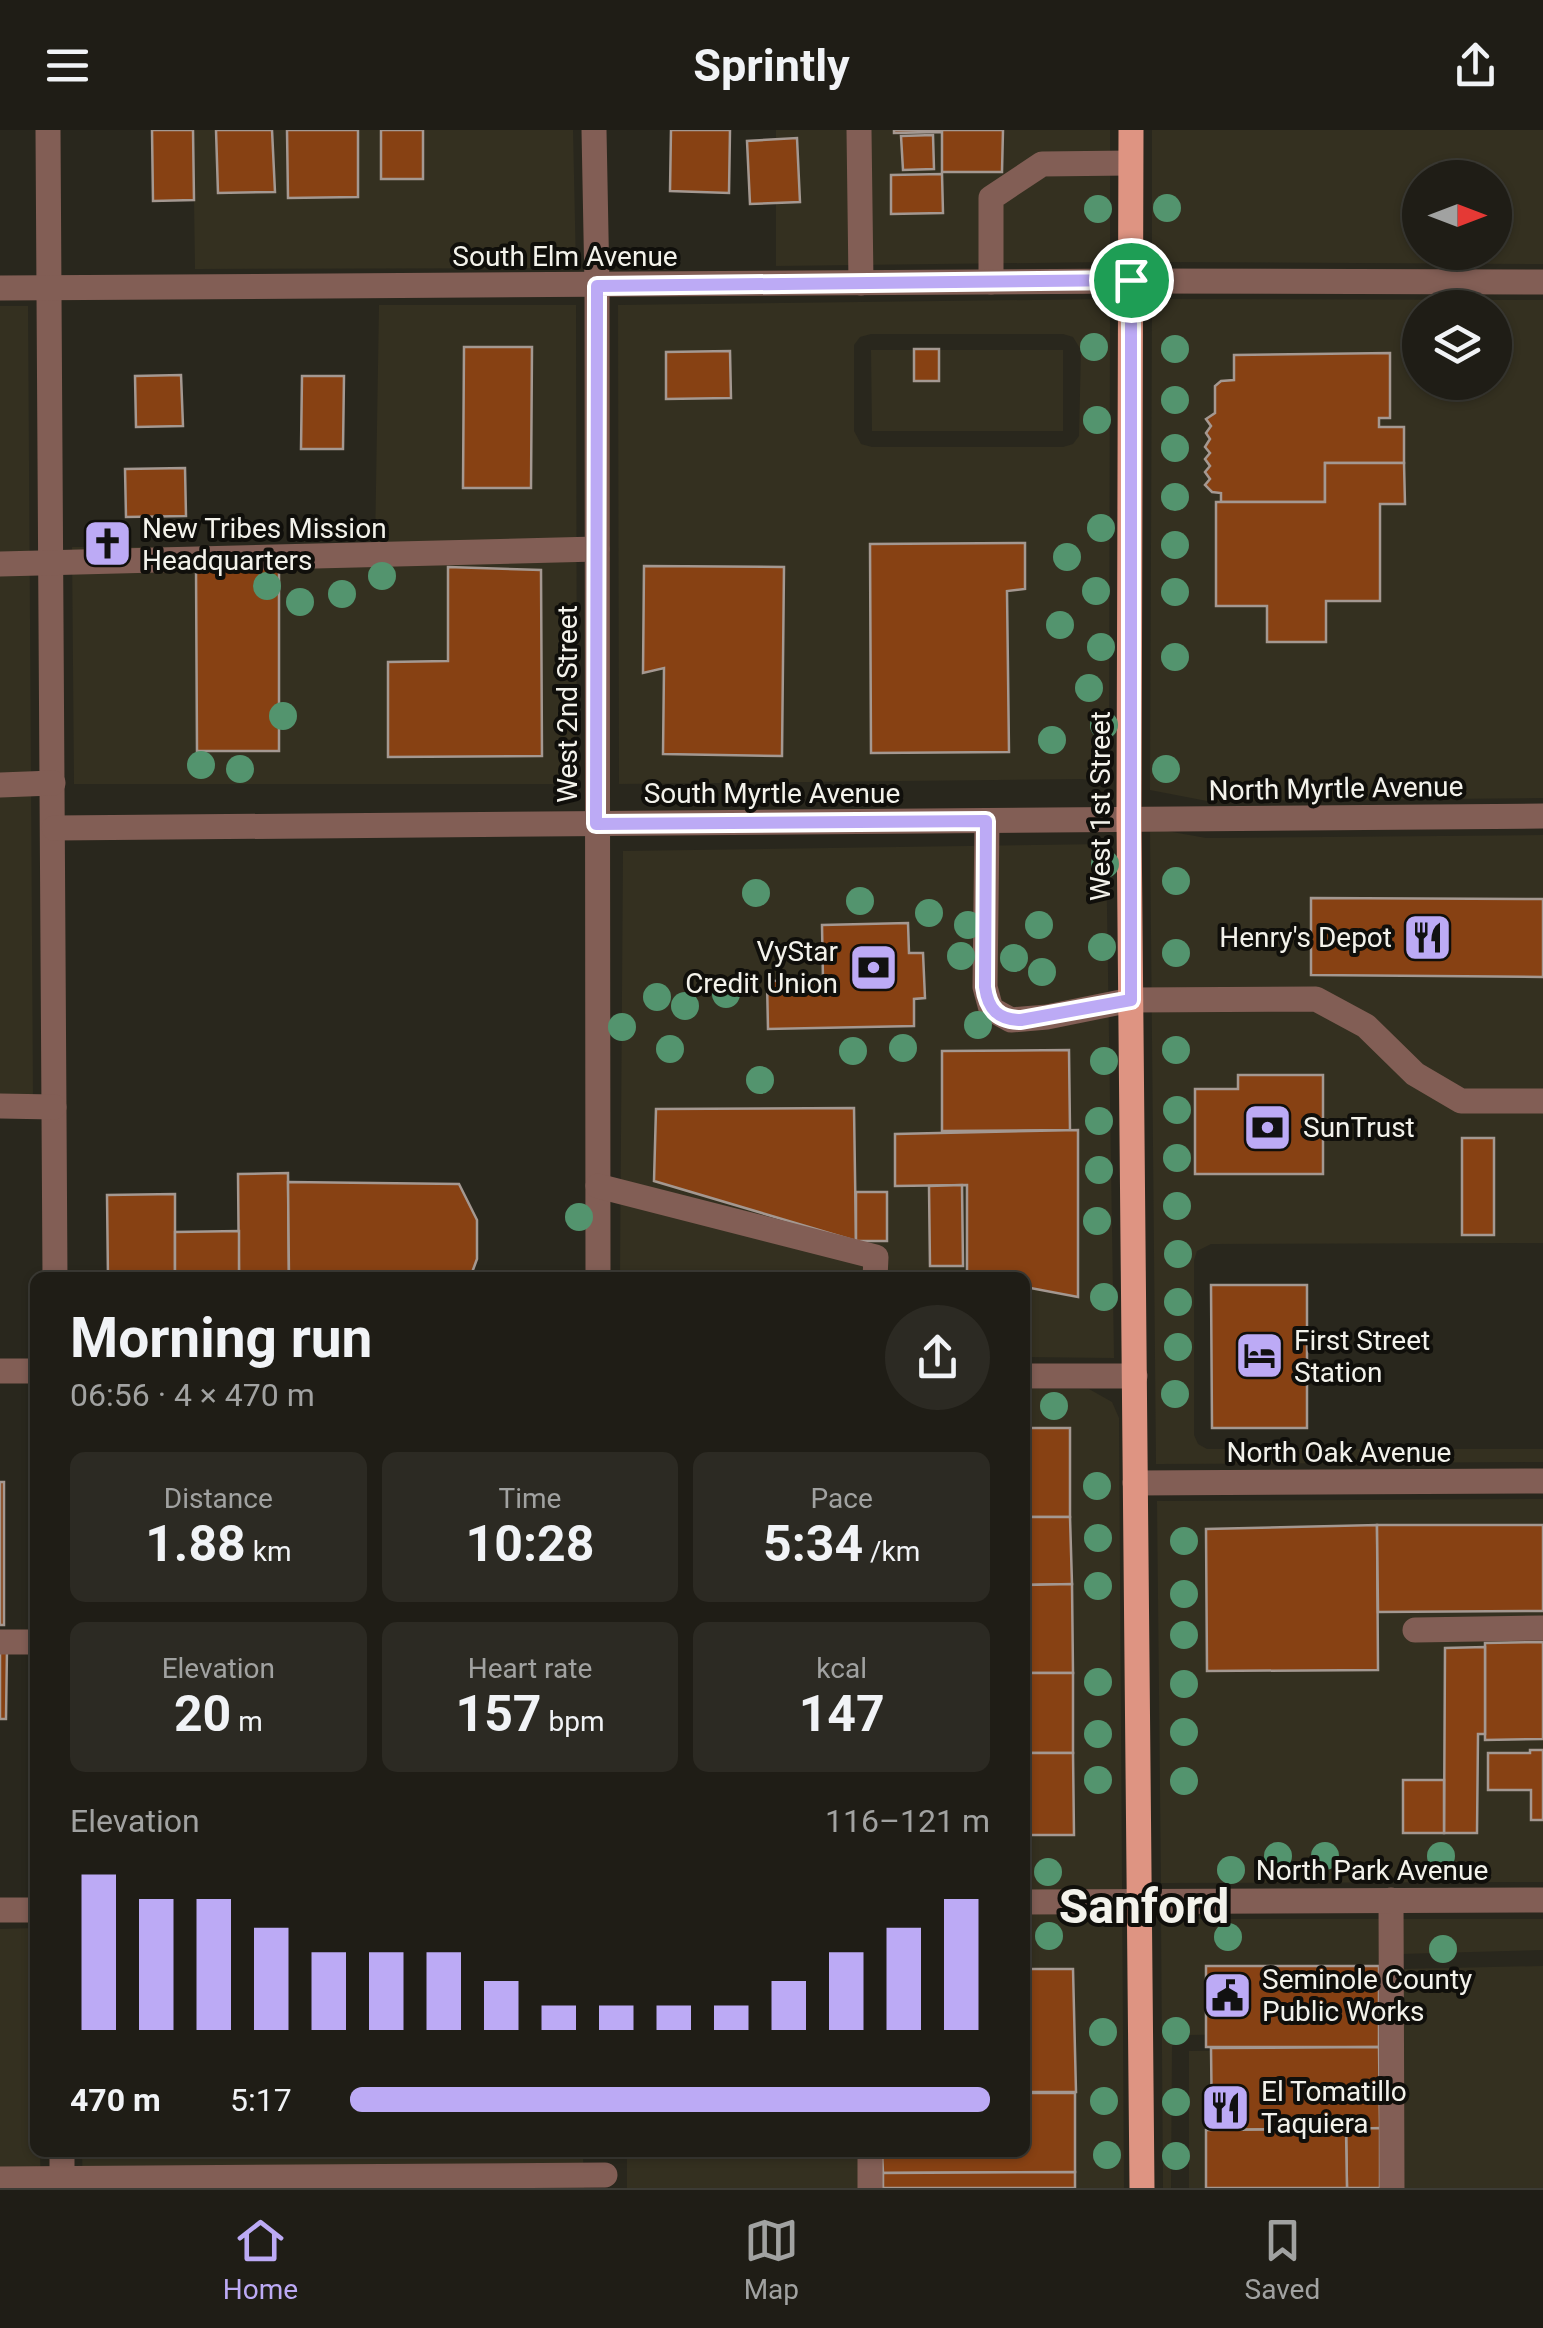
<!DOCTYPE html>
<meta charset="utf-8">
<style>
body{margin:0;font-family:Roboto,sans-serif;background:#2c2a23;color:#f1f3f6;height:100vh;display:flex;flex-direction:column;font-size:38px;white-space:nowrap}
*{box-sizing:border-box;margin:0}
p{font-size:32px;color:#a1a2a1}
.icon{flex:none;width:55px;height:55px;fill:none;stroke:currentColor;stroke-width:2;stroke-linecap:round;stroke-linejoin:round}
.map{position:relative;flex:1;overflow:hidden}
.sheet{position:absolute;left:30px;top:1142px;width:1000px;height:885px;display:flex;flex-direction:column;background:#1f1d16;border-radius:15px;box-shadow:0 2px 8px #0004,0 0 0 2px #3c3b35}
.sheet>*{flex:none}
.needle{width:65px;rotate:90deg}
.tools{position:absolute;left:1402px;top:30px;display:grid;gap:20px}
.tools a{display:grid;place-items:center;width:110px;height:110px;border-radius:50%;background:#1f1d16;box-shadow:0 2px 8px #0004,0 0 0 2px #3c3b35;font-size:50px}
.pin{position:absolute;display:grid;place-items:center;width:85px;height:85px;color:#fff;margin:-42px;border:5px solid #fff;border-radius:50%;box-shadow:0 2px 10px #0007}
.round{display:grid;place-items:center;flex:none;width:105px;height:105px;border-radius:52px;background:#2c2a23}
.headline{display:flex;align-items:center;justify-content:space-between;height:170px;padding:0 40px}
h1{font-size:55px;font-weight:700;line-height:75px}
.figures{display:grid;grid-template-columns:repeat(3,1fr);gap:15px;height:170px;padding:10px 40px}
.figures div{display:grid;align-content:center;border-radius:15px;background:#2c2a23;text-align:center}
.figures b{font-size:50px;font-weight:700}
.figures small{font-size:28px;font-weight:400}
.figures p{font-size:28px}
.chart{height:280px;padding:20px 40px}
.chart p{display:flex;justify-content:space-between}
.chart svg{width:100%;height:180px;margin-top:10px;stroke:#bcaaf5;stroke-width:6}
ul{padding:0 40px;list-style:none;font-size:32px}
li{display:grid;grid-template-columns:160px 120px 1fr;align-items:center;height:75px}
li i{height:25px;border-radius:12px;background:#bcaaf5}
header{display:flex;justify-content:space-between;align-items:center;height:130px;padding:0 40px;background:#1f1d16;font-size:45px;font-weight:700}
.tab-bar{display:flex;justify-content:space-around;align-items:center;height:140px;border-top:2px solid #3c3b35;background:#1f1d16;font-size:28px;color:#a1a2a1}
.tab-bar a{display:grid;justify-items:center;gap:5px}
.tab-bar .on{color:#bcaaf5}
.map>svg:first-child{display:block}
.built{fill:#343020;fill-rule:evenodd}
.building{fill:#874113;stroke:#a49891;stroke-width:2.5}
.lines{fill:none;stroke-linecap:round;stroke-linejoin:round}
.minor{stroke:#825e55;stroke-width:25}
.major{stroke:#de9482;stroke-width:25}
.tree{fill:#53946e}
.route-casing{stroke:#fff;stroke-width:20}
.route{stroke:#bcaaf5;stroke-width:12}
.labels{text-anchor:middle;stroke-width:8;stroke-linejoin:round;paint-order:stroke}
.street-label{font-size:28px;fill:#f3f2eb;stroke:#100f0b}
.poi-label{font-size:28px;fill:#f3f2eb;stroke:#100f0b;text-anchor:start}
.town-label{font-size:48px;font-weight:bold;fill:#f3f2eb;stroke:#100f0b}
</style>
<header><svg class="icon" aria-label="menu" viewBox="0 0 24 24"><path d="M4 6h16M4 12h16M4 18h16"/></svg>Sprintly<svg class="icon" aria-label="share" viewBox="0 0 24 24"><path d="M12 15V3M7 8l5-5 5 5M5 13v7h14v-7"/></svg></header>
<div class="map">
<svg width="1543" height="2058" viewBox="0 0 1543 2058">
<rect width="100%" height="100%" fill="#29271d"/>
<g class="built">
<path d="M 193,0 L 573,0 L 576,138 L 195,139 Z"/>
<path d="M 776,0 L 1110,0 L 1110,132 L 776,136 Z"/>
<path d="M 1152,0 L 1543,0 L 1543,134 L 1152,132 ZM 1420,48 L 1495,48 L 1495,122 L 1420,122 Z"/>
<path d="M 1110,169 L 1109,653 L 1082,649 L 619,654 L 618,175 ZM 871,204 L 1063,204 L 1073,207 L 1081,220 L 1079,306 L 1073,314 L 1063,317 L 872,317 L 861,314 L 854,301 L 854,215 L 860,207 Z"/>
<path d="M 1152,169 L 1543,170 L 1543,668 L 1207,671 L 1150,660 ZM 1420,178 L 1495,178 L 1495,252 L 1420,252 Z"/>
<path d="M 379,175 L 576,175 L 577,654 L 74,654 L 72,417 L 375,417 Z"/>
<path d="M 0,176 L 28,176 L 33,969 L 0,970 Z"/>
<path d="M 871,220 L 1063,220 L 1063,301 L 872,301 Z"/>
<path d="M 1150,698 L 1206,708 L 1543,705 L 1543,1113 L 1211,1114 L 1197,1121 L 1194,1130 L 1194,1305 L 1198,1314 L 1207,1319 L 1543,1319 L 1543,1332 L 1156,1334 Z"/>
<path d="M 1106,714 L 1114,1228 L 1025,1227 L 1025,1148 L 620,1148 L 623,721 Z"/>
<path d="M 1025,1259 L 1089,1259 L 1112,1272 L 1119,1288 L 1124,2058 L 627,2058 L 627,2023 L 1025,2022 Z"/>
<path d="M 1543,1369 L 1543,1752 L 1161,1753 L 1157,1371 Z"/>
<path d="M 1161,1789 L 1543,1789 L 1543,1820 L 1400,1824 L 1383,1902 L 1188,1905 L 1178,1908 L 1172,1916 L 1171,2058 L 1163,2058 Z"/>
<path d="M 35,1798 L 35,2022 L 40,2023 L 41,2058 L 0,2058 L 0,1799 Z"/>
<path d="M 1543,1836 L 1543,2058 L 1189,2058 L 1189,1921 L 1400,1918 L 1401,1839 Z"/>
<path d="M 82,2023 L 583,2023 L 584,2058 L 83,2058 Z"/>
</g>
<g class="building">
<path d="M 152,0 L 193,0 L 194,70 L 153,71 Z"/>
<path d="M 216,0 L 272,0 L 275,62 L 218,63 Z"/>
<path d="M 287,0 L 358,0 L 358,67 L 288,68 Z"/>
<rect x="381" y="0" width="42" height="49"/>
<path d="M 671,0 L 730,0 L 729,63 L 670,61 Z"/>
<path d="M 894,0 L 1003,0 L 1002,42 L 942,42 L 942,2 L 894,3 Z"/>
<path d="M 933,5 L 934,39 L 903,40 L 901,6 Z"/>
<path d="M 797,8 L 800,72 L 750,74 L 747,11 Z"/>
<path d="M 942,44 L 943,83 L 891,84 L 891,45 Z"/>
<path d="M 464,217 L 532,217 L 531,358 L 463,358 Z"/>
<rect x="914" y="219" width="25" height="32"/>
<path d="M 730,221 L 731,268 L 666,269 L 666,222 Z"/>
<path d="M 1390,223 L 1390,288 L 1379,288 L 1379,297 L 1404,297 L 1404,333 L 1325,333 L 1325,372 L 1221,372 L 1221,363 L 1212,362 L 1205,355 L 1210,349 L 1205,342 L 1210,336 L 1205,329 L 1210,323 L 1205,317 L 1210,309 L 1206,303 L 1211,296 L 1206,289 L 1215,283 L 1215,256 L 1221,251 L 1234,250 L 1234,225 Z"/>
<path d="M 181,245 L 183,296 L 136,297 L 135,246 Z"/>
<path d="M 302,246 L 344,246 L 343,319 L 301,319 Z"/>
<path d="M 1325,333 L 1404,333 L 1405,374 L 1380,374 L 1380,471 L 1326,471 L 1326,512 L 1267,512 L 1267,476 L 1216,476 L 1216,372 L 1325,372 Z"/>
<path d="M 185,338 L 186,386 L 126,387 L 125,339 Z"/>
<path d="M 1025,413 L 1025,459 L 1007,461 L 1009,622 L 871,623 L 870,414 Z"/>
<path d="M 196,436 L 279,436 L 279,621 L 197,621 Z"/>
<path d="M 644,436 L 784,437 L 782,626 L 663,624 L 664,538 L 643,543 Z"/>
<path d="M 448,437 L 541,440 L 542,626 L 388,627 L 388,532 L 448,531 Z"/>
<path d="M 1311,768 L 1543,769 L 1543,847 L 1311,845 Z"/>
<path d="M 908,793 L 909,823 L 923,823 L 925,868 L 914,869 L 914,896 L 768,899 L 767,851 L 823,850 L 822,795 Z"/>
<path d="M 1069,920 L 1070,1000 L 942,1001 L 942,921 Z"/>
<path d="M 1238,945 L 1323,945 L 1323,1044 L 1195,1044 L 1195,959 L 1238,959 Z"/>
<path d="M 854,978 L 856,1111 L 654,1051 L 656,979 Z"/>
<path d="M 1078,1000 L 1078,1167 L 1025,1157 L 1025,1148 L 967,1146 L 967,1055 L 895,1056 L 895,1004 Z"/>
<rect x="1462" y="1008" width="32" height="97"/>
<path d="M 288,1043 L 289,1148 L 239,1148 L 238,1044 Z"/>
<path d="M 288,1052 L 459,1054 L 477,1090 L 477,1129 L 470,1148 L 289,1148 Z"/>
<path d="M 962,1055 L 963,1136 L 930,1136 L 929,1056 Z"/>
<rect x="856" y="1062" width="31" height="49"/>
<path d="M 175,1064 L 175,1148 L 108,1148 L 107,1065 Z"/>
<path d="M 239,1101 L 239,1148 L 175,1148 L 175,1102 Z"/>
<path d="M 1211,1155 L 1307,1155 L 1307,1298 L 1212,1298 Z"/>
<rect x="1025" y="1298" width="45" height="89"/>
<rect x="0" y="1352" width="4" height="143"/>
<path d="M 1025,1387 L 1070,1387 L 1072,1454 L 1025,1455 Z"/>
<path d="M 1377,1395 L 1378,1540 L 1207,1541 L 1206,1399 Z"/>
<path d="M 1377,1395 L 1543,1395 L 1543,1481 L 1378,1482 Z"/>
<path d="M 1072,1454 L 1073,1543 L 1025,1543 L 1025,1455 Z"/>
<path d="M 1543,1512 L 1543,1609 L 1485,1610 L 1485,1513 Z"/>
<path d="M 1485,1517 L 1485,1604 L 1478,1604 L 1477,1703 L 1444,1703 L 1445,1518 Z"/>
<path d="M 0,1518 L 7,1518 L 6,1589 L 0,1589 Z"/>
<rect x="1025" y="1543" width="48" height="80"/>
<path d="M 1530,1620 L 1543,1620 L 1543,1690 L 1531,1690 L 1531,1660 L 1488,1660 L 1488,1623 L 1530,1623 Z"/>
<path d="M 1025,1623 L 1073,1623 L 1074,1705 L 1025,1705 Z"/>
<rect x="1403" y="1650" width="41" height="53"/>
<rect x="1206" y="1836" width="173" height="81"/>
<path d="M 1025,1839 L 1073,1839 L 1076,1962 L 1025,1962 Z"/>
<path d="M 1379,1917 L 1380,1998 L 1212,2000 L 1211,1918 Z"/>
<path d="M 1025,1963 L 1075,1963 L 1075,2042 L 883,2043 L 882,2022 L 1025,2022 Z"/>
<path d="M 1380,1998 L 1380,2058 L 1347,2058 L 1346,1999 Z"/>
<path d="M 1346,1999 L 1347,2058 L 1206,2058 L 1206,2000 Z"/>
<path d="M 1075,2042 L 1075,2058 L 883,2058 L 883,2043 Z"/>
</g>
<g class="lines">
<g class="minor">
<path d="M 48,0 L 55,1148"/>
<path d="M 594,0 L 597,156 L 598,1148"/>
<path d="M 859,0 L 861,153"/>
<path d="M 991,152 L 991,68 L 1042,34 L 1130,33"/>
<path d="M 0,158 L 1131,151 L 1543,152"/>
<path d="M 0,434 L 597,419"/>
<path d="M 0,655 L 53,653"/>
<path d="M 987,691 L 985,857 L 991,879 L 1011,890 L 1047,887 L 1131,870 L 1316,869 L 1366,896 L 1415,944 L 1461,971 L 1543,971"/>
<path d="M 54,698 L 1543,686"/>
<path d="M 0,976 L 54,977"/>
<path d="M 598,1056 L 876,1127 L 875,1148"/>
<path d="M 0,1241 L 35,1241"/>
<path d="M 1025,1246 L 1135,1246"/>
<path d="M 1135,1353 L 1543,1351"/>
<path d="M 1415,1500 L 1543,1498"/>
<path d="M 0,1512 L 35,1512"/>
<path d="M 1391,1770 L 1392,2058"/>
<path d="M 1025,1772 L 1543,1770"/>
<path d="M 0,1780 L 35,1780"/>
<path d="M 62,2022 L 62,2058"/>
<path d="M 870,2022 L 870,2058"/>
<path d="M 0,2049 L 605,2045"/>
</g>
<path class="major" d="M 1131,0 L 1129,689 L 1142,2058"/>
</g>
<g class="tree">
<circle cx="1167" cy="78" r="14"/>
<circle cx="1098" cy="79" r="14"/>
<circle cx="1094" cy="217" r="14"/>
<circle cx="1175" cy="219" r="14"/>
<circle cx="1175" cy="270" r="14"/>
<circle cx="1097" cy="290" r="14"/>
<circle cx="1175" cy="318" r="14"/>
<circle cx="1175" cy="367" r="14"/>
<circle cx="1101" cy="398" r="14"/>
<circle cx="1175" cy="415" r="14"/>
<circle cx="1067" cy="427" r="14"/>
<circle cx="382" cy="446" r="14"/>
<circle cx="267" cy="456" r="14"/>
<circle cx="1096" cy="461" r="14"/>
<circle cx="1175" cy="462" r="14"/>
<circle cx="342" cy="464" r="14"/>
<circle cx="300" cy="472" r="14"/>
<circle cx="1060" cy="495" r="14"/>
<circle cx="1101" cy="517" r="14"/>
<circle cx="1175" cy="527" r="14"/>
<circle cx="1089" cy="558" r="14"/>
<circle cx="283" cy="586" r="14"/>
<circle cx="1104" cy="595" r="14"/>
<circle cx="1052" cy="610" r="14"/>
<circle cx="201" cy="635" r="14"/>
<circle cx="240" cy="639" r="14"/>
<circle cx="1166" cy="639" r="14"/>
<circle cx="1105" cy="734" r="14"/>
<circle cx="1176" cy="751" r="14"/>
<circle cx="756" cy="763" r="14"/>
<circle cx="860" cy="771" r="14"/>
<circle cx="929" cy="783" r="14"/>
<circle cx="968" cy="795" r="14"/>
<circle cx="1039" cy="795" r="14"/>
<circle cx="1102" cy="817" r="14"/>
<circle cx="1176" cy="823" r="14"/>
<circle cx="961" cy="826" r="14"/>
<circle cx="1014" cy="828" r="14"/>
<circle cx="1042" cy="842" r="14"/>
<circle cx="726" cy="864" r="14"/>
<circle cx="657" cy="867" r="14"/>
<circle cx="685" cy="876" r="14"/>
<circle cx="978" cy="895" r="14"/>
<circle cx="622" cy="897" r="14"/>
<circle cx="903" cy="918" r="14"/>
<circle cx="670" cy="919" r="14"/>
<circle cx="1176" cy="920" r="14"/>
<circle cx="853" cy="921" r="14"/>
<circle cx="1104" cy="931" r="14"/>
<circle cx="760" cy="950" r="14"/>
<circle cx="1177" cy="980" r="14"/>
<circle cx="1099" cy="991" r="14"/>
<circle cx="1177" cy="1028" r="14"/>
<circle cx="1099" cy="1040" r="14"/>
<circle cx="1177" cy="1076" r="14"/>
<circle cx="579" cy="1087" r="14"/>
<circle cx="1097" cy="1091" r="14"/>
<circle cx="1178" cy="1124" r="14"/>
<circle cx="1104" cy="1167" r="14"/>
<circle cx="1178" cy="1172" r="14"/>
<circle cx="1178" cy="1217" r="14"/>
<circle cx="1175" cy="1264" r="14"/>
<circle cx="1054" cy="1276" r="14"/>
<circle cx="1097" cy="1356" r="14"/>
<circle cx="1098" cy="1408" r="14"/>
<circle cx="1184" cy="1411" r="14"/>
<circle cx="1098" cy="1456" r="14"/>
<circle cx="1184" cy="1464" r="14"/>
<circle cx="1184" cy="1505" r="14"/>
<circle cx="1098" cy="1552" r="14"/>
<circle cx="1184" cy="1554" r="14"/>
<circle cx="1184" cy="1602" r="14"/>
<circle cx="1098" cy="1604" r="14"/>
<circle cx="1098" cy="1650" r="14"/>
<circle cx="1184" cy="1651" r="14"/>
<circle cx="1278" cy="1726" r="14"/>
<circle cx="1325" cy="1726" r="14"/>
<circle cx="1441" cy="1726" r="14"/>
<circle cx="1231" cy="1740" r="14"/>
<circle cx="1048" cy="1742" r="14"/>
<circle cx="1049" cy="1806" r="14"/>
<circle cx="1228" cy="1807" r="14"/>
<circle cx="1443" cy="1819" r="14"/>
<circle cx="1176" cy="1901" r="14"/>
<circle cx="1103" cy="1902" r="14"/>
<circle cx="1104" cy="1971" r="14"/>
<circle cx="1176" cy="1972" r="14"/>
<circle cx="1107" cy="2025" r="14"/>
<circle cx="1176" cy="2026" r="14"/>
</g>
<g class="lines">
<defs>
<path id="route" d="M 1131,150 L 1131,870 L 1021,890 C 998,890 988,879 985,857 L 986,691 L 596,694 L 597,156 Z"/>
</defs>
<use href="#route" class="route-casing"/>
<use href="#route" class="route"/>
</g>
<defs>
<symbol id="church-square" viewBox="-11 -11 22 22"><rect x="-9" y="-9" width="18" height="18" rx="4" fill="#bcaaf5" stroke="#100f0b"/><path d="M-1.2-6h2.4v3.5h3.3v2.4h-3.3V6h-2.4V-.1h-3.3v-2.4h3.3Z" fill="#111"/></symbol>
<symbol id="restaurant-square" viewBox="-11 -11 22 22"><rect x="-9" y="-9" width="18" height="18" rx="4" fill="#bcaaf5" stroke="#100f0b"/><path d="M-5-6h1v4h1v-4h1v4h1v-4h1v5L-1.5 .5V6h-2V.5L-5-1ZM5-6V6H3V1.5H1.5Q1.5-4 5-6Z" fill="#111"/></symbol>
<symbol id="bank-square" viewBox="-11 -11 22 22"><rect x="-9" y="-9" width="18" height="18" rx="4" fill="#bcaaf5" stroke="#100f0b"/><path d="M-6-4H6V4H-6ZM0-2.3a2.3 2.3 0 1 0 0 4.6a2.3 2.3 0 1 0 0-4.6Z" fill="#111"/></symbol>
<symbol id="hotel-square" viewBox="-11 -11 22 22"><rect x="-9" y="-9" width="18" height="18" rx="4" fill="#bcaaf5" stroke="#100f0b"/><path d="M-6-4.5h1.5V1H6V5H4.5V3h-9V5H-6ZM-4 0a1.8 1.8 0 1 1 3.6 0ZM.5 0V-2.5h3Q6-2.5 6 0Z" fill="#111"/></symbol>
<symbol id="civic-square" viewBox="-11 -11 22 22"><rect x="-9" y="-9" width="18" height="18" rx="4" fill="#bcaaf5" stroke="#100f0b"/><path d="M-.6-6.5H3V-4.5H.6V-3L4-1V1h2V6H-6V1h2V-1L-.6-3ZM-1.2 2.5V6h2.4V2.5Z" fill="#111"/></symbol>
</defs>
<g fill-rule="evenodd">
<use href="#church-square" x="80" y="386" width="55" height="55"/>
<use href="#restaurant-square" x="1400" y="780" width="55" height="55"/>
<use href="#bank-square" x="846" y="810" width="55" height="55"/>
<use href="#bank-square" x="1240" y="970" width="55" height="55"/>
<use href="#hotel-square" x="1232" y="1198" width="55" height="55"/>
<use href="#civic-square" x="1200" y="1838" width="55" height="55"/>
<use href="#restaurant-square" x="1198" y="1950" width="55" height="55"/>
</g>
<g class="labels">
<g class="street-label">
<text x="565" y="136">South Elm Avenue</text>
<text transform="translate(567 574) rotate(-90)" y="10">West 2nd Street</text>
<text transform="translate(1336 658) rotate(-1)" y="10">North Myrtle Avenue</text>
<text x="772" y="673">South Myrtle Avenue</text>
<text transform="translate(1100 676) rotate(-90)" y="10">West 1st Street</text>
<text x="1339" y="1332">North Oak Avenue</text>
<text x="1372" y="1750">North Park Avenue</text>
</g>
<g class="poi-label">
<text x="142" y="408">New Tribes Mission<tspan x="142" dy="32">Headquarters</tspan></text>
<text x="1392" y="817" text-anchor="end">Henry's Depot</text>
<text x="838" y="831" text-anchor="end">VyStar<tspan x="838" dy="32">Credit Union</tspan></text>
<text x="1303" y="1007">SunTrust</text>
<text x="1294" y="1220">First Street<tspan x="1294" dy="32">Station</tspan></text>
<text x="1262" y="1859">Seminole County<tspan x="1262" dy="32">Public Works</tspan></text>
<text x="1261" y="1971">El Tomatillo<tspan x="1261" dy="32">Taquiera</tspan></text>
</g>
<g class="town-label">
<text x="1144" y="1793">Sanford</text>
</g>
</g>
</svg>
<div class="tools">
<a><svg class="needle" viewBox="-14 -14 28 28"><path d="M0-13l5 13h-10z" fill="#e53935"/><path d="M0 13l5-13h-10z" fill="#a1a2a1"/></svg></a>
<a><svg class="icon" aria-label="layers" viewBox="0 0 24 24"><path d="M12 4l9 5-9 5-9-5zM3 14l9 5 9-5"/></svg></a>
</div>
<div class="pin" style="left:1131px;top:150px;background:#1e9e55"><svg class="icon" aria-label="arrive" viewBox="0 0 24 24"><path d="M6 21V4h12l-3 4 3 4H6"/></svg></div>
<section class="sheet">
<div class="headline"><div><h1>Morning run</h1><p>06:56 · 4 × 470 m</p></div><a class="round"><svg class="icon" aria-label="share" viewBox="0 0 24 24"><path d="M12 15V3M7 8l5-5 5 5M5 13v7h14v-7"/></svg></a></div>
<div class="figures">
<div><p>Distance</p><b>1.88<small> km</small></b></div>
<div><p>Time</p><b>10:28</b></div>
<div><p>Pace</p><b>5:34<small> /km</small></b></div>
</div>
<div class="figures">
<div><p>Elevation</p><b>20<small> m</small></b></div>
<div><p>Heart rate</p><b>157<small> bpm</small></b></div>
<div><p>kcal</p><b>147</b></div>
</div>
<div class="chart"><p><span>Elevation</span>116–121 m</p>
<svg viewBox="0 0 160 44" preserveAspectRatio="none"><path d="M5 44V6M15 44V12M25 44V12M35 44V19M45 44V25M55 44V25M65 44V25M75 44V32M85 44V38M95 44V38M105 44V38M115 44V38M125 44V32M135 44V25M145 44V19M155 44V12"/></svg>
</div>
<ul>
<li><b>470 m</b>5:17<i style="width:100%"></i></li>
</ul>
</section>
</div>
<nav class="tab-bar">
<a class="on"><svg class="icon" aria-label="home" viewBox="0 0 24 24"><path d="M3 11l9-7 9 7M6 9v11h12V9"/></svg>Home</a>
<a><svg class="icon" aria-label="map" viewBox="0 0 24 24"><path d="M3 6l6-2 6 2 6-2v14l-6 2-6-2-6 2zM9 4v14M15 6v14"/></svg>Map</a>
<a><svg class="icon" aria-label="saved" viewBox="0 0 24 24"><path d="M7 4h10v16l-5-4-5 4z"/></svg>Saved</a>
</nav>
